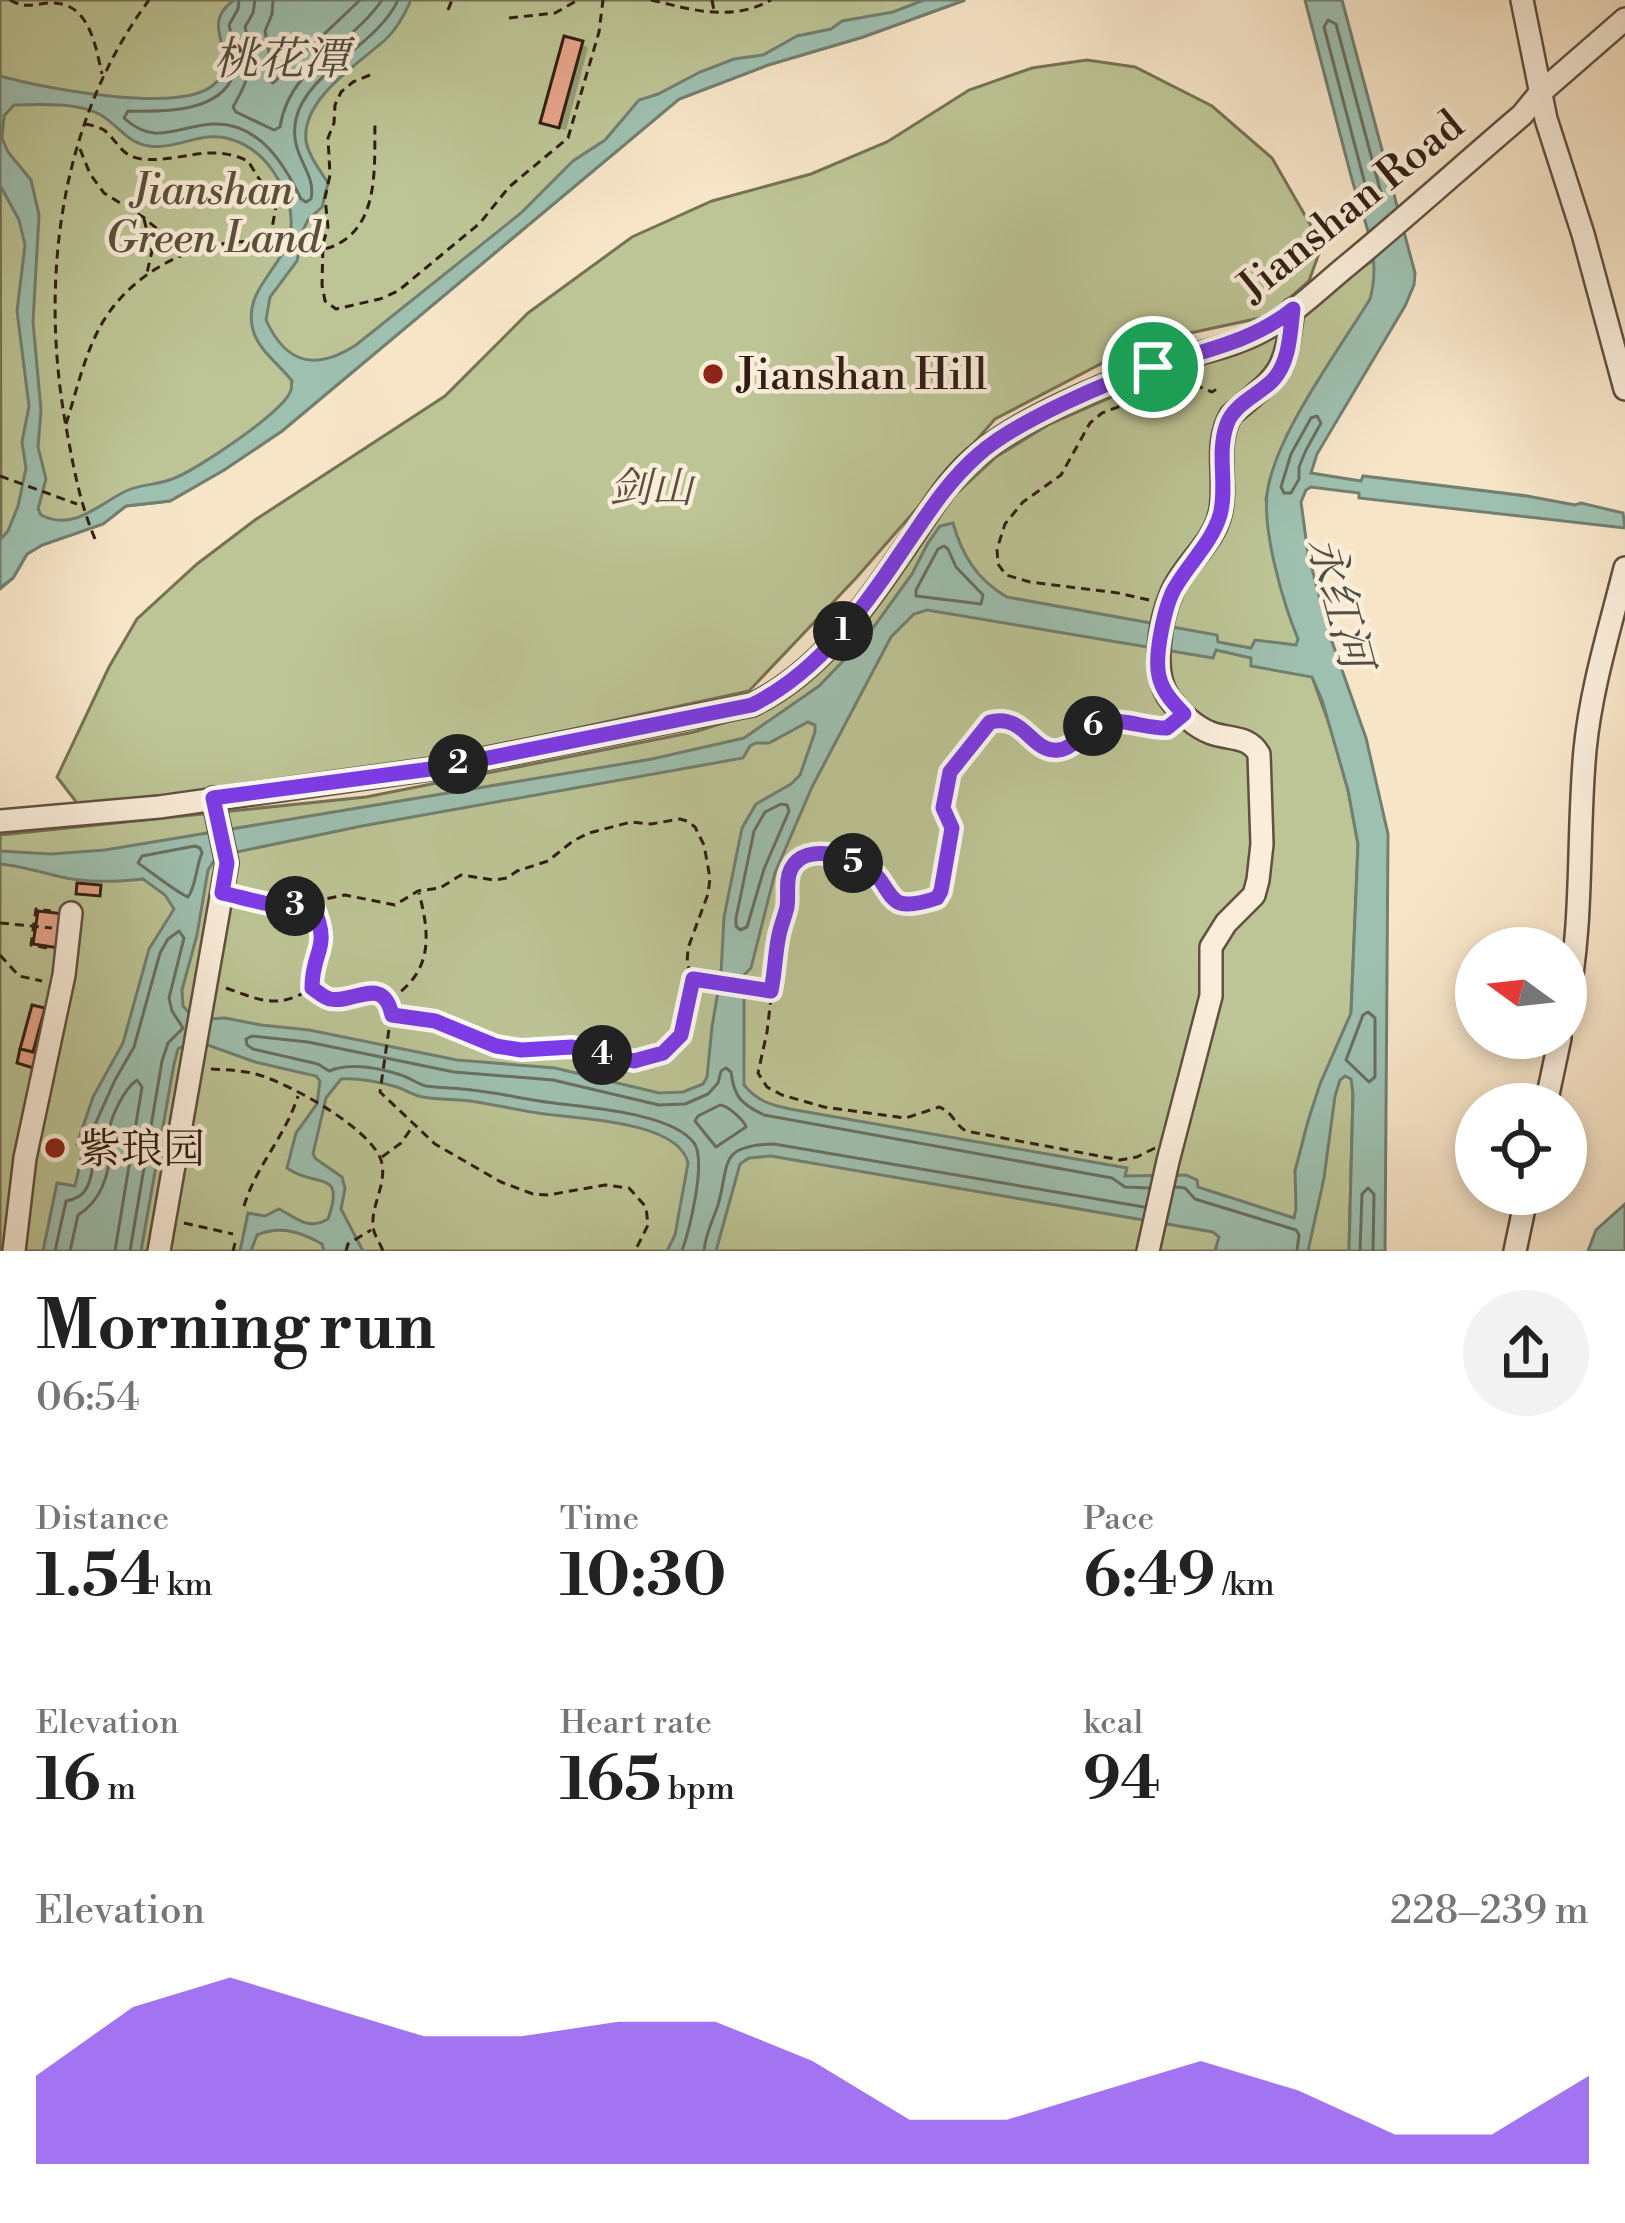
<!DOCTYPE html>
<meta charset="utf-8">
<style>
body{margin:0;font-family:"Libre Bodoni","Noto Serif SC",serif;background:#f2f2f2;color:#222;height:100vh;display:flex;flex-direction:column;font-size:45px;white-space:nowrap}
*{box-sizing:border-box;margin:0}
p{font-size:39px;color:#767676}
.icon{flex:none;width:66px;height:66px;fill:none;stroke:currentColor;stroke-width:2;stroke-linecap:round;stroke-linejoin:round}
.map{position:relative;height:1251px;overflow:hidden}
.panel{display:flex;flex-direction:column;background:#fff;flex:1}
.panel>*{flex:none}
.needle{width:78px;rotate:285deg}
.fabs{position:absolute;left:1455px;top:927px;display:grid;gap:24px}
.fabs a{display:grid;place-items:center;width:132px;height:132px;border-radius:50%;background:#fff;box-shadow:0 6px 18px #0003;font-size:60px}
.pin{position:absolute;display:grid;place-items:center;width:102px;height:102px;color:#fff;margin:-51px;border:6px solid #fff;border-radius:50%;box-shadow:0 3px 12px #0007}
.km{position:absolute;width:60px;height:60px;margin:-30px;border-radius:50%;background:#222;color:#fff;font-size:33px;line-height:60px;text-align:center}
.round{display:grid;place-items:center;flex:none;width:126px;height:126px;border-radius:63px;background:#f2f2f2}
.overview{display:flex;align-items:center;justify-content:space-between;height:204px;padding:0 36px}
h1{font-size:66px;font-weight:800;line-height:90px}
.stats{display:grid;grid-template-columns:repeat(3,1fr);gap:18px;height:204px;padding:12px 36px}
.stats div{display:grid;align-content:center}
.stats b{font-size:60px;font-weight:800}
.stats small{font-size:33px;font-weight:400}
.stats p{font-size:33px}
.chart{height:336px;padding:24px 36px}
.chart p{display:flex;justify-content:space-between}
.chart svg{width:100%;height:216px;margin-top:12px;fill:#7c3aed;opacity:.7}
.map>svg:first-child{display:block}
.green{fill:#bdc596;stroke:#777254;stroke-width:3}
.water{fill:#9ec0b0;stroke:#727f71;stroke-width:3;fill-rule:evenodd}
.shadow{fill:#0003}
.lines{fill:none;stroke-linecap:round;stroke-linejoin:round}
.shore{stroke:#686f62;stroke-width:3}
.building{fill:#e7a68a;stroke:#311e13;stroke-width:3}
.minor-casing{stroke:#625040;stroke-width:26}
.path{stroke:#311e13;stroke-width:3;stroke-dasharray:9 6;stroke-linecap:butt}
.minor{stroke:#faeedb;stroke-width:21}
.route-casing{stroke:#fff;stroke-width:24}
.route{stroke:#7c3aed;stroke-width:15}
.poi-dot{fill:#8f2418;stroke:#faeedb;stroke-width:4.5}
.labels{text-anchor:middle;stroke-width:9;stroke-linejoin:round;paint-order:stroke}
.park-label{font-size:42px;font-style:italic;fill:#5b503a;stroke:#faeedb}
.street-label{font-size:42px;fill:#311e13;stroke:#faeedb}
.poi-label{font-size:42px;fill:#311e13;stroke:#faeedb;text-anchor:start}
.water-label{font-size:45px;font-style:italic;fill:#524f42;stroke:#faeedb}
</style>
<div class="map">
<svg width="1625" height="1251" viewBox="0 0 1625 1251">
<rect width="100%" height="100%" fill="#f7e5c8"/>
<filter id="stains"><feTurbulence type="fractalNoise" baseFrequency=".00167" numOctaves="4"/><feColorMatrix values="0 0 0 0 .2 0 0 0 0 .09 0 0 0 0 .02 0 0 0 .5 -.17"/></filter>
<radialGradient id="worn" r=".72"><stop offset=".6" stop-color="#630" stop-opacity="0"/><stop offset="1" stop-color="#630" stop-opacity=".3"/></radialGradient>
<g class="green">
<path d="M 0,0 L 965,0 L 863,37 L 768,65 L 679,99 L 282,431 L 224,470 L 170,501 L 126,506 L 103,524 L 42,545 L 27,554 L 13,578 L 1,588 Z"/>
<path d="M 1087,60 L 1135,67 L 1212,106 L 1272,158 L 1322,245 L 1309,281 L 1269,316 L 1139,344 L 995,419 L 857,577 L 749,691 L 430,760 L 149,800 L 77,803 L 57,777 L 109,667 L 137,619 L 197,564 L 255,520 L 445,396 L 528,313 L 632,237 L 712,201 L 811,174 L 887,142 L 969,90 L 1032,68 Z"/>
<path d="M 1375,259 L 1375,283 L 1371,299 L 1287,435 L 1270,479 L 1266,499 L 1275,560 L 1285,601 L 1332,732 L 1348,790 L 1358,844 L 1351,1013 L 1353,1094 L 1349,1251 L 0,1251 L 0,835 L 366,797 L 694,732 L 752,714 L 791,693 L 943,506 L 996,457 L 1048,425 L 1146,382 L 1228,356 L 1286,328 L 1343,280 Z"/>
</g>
<g class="water">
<path d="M 234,0 L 411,0 C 405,14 397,29 385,40 C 358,64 301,99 306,141 C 309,157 320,170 328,183 L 322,207 L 308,220 L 303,230 L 297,261 L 270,297 L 266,320 C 287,366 317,370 356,345 L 521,213 L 573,161 L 605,140 L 639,100 L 658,94 L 700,72 L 734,59 L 763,55 L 797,36 L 831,29 L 842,21 L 893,12 L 924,0 L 965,0 L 863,37 L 768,65 L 679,99 L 282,431 L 224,470 L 170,501 L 126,506 L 103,524 L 42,545 L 27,554 L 13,578 L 0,588 L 0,540 L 8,531 L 18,506 L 26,468 L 22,442 L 29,406 L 17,311 L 25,245 L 19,220 L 0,185 L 0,76 C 38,87 198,120 220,77 C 236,47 199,25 234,0 ZM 14,105 C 40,104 82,102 104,117 C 119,127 128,143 149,146 C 176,150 203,130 230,139 C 251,145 267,160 278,179 C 323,257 238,273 253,330 C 258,350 280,365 292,381 C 291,384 292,387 291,390 C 285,411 194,472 172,479 C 158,485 140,484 126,491 C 99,504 73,532 41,515 L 38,509 L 46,479 L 38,447 L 41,410 L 33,322 L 39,215 L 31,180 L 8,152 L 2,138 L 4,116 Z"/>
<path d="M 1305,0 L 1342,0 L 1415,273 L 1414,285 L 1405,306 L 1317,454 L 1311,473 L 1361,481 L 1363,476 L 1527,496 L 1575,505 L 1581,503 L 1623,513 L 1625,528 L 1359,498 L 1359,493 L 1311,487 L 1306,490 L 1301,502 L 1308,554 L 1330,636 L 1366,738 L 1388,834 L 1385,1251 L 1349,1251 L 1353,1094 L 1351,1079 L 1345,1076 L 1340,1080 L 1335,1096 L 1324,1178 L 1308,1251 L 1215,1251 L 1219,1237 L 1213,1232 L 771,1156 L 749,1158 L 740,1164 L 716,1251 L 667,1251 L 675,1235 L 688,1163 C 679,1123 587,1119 553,1115 C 525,1112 498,1105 470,1101 C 454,1099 438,1100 423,1097 C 414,1096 406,1090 397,1087 C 379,1082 360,1078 341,1079 L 326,1098 L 313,1154 L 316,1159 L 342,1177 L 345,1189 L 341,1209 L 363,1251 L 324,1251 L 322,1244 C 301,1232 280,1225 257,1235 L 251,1251 L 240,1251 L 248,1213 L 265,1216 L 279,1209 C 297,1218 308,1231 328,1219 C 346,1168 316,1189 287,1168 L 296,1133 L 317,1104 L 320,1081 L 316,1076 L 255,1062 L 205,1044 L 189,1043 L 178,1049 L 174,1064 L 141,1251 L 43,1251 L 57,1183 L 75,1186 L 84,1146 L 77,1144 L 93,1097 L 123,1043 L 149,949 L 174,909 L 165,895 L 143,879 C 116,882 84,883 57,876 C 37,871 20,866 0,864 L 0,851 L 51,854 L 105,850 L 652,759 L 744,738 L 819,686 L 868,635 L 912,574 L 928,543 L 940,526 L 953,523 C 962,555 977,580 1007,597 L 1217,635 L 1218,642 L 1251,648 L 1255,640 L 1296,645 L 1298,639 C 1283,603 1263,533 1267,495 C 1273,438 1339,350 1370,299 C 1383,253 1361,216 1350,172 C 1335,115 1320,57 1305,0 ZM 927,610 L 1213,658 L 1216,650 L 1251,658 L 1251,666 L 1312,677 L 1322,700 L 1348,790 L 1358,844 L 1357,869 L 1351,1013 L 1320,1084 L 1308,1121 L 1295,1171 L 1296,1209 L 1294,1218 L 1198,1187 L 1197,1180 L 1186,1175 L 1125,1176 L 1127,1168 L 790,1109 C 771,1105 757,1101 744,1085 L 744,975 L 751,968 L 775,873 L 812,787 L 891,637 L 914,614 ZM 808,722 L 815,725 L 815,732 L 800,775 L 791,784 L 756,804 L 742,828 L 724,917 L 721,973 L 712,1027 L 707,1077 L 703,1084 L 683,1092 L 659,1093 L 555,1068 L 457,1060 L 309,1030 L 261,1025 L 225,1018 L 207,1019 L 192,1016 L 183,1006 L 182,990 L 197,935 L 208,870 L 217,856 L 362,826 L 743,758 L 750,746 L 756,743 L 769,743 Z"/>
<path d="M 1625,1204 L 1625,1251 L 1588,1251 L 1596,1230 Z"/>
</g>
<path class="shadow" d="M 582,44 L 588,48 L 566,130 L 551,126 L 544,122 Z"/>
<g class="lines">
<g class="shore">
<path d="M 239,0 L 238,9 L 229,25 C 232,38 237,51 236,64 C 230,113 165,112 128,111 L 124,118 C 155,147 177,126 213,124 C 258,122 284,163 301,199 L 306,202 L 311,199 C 317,171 288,156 296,119 C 306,72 378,45 398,0"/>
<path d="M 255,0 L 253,13 L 245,27 C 254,63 251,76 233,107 L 236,112 L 274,130 L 280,127 C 289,66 351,46 382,0"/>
<path d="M 273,0 L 272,14 L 265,31 L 269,52 L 267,78 L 273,83 L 360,0"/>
<path d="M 1328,20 L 1336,24 L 1381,193 L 1377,200 L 1371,198 L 1366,188 L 1324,27 Z"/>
<path d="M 1317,416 L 1321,423 L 1306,450 L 1299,467 L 1299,479 L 1291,493 L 1284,493 L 1281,487 L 1291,454 L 1311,418 Z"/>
<path d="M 944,546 L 948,549 L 956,567 L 983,595 L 981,604 L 916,596 L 916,590 L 938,549 Z"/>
<path d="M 781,804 L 787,805 L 789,811 L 764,869 L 747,927 L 740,930 L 736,926 L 736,918 L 754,831 L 765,812 Z"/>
<path d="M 195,846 L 200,848 L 202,853 C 196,866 196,887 188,897 C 176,892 150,871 138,863 L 142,856 Z"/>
<path d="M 1368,1012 L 1375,1018 L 1375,1077 L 1369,1082 L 1346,1060 L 1363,1015 Z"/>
<path d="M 720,1105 C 727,1105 744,1120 746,1127 L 716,1147 L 695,1121 L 698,1116 Z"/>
<path d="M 1176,1187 L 1185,1188 L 1195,1199 L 1296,1230 L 1299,1235 L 1297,1251"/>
<path d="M 55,1251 L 66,1201 C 71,1200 80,1197 84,1192 C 96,1177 93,1145 93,1129 L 115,1080 L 134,1047 L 160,953 L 168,939 L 179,931 L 184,938 L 169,998 L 172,1011 L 183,1028 L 168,1043 L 162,1061 L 130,1251"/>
<path d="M 70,1251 L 78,1215 C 100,1202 110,1175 110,1148 C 111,1137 107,1141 109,1129 C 113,1113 124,1089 137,1080 L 142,1087 L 115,1251"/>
<path d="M 682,1251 C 689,1231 707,1161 694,1143 C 672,1113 589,1108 554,1103 C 527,1100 500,1093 472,1090 C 457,1088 441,1088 426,1086 C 418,1084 410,1078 401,1075 C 379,1068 351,1062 329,1071 L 318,1064 L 253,1049 L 247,1045 L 246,1039 L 252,1036 L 308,1042 L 454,1072 L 553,1080 L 659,1105 L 685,1104 L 708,1094 L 718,1083 L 721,1071 L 726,1068 L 731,1072 C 734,1097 741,1104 764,1115 L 1112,1178 L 1125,1187 L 1148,1188"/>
<path d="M 704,1251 C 705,1235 713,1220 718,1205 C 730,1162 718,1146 774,1144 L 1144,1207"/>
<path d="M 1360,1251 L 1362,1194 L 1368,1188 L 1374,1194 L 1373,1251"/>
</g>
</g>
<g class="building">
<path d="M 564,36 L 583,41 L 559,128 L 540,123 Z"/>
<path d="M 77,883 L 101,885 L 100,896 L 76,894 Z"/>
<path d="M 38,911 L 64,914 L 59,948 L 33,944 Z"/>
<path d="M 32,1005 L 45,1008 L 33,1052 L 20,1049 Z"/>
<path d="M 20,1049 L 41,1054 L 37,1069 L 17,1063 Z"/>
</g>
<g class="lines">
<defs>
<g id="minor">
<path d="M 1522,0 L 1546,119 L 1583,234 L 1625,389"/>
<path d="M 0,821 L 159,807 L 438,768 L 752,705 C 824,670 869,600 913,536 C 933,506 952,474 981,452 C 1025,417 1099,386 1152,367 C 1189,354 1230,349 1264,330 C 1293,314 1318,290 1343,269 C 1404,219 1462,166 1522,115 L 1540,93 L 1625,19"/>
<path d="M 1566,1009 C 1584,923 1577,837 1585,750 C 1591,688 1610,628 1625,568"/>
<path d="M 1546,1104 L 1560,1038"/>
<path d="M 14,1251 L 25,1158 L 64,975 L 71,913"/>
<path d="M 159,1251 L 227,863 L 213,798"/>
<path d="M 1148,1251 L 1168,1161 L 1211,996 L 1211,947 L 1226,923 L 1254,895 L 1258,880 L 1262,844 L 1259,754 C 1248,735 1230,740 1211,733 C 1195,727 1179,712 1169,698 C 1151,672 1160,620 1172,592 C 1184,564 1213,544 1220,514 C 1228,482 1213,446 1231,415 C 1280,373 1285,375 1293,309"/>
<path d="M 1515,1251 L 1527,1194"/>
</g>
</defs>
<use href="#minor" class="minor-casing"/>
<g class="path">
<path d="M 10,0 C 23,8 33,5 48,3 C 89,0 95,44 102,74"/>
<path d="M 651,0 C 693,10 731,22 771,0"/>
<path d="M 712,0 L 714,11"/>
<path d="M 448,10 L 452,0"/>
<path d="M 509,18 L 555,13 L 578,0"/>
<path d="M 370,75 L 353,82 L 341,92 L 335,105 L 334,123 L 328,138 L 330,175 L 325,198 L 328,227 L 323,244 L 322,285 L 325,301 L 336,309 L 380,299 L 398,291 L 480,223 L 509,187 L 568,138 L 599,32 L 603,0"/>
<path d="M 85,124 C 91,125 99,127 104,130 C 118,141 121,157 142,159 C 181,163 209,142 248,161 L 276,206 L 270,240"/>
<path d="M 80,149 L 90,174 L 104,193 L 143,217 L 173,242 L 194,249"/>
<path d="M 144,219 L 152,251 L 147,273"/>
<path d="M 66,424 C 77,390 85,351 104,320 C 139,264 207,236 271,242 C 298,245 318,258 343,241 C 380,217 374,160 375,121"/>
<path d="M 0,476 L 77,504"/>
<path d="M 95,539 C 80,503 74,470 67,432 C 39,285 58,123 149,0"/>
<path d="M 1149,600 L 1118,593 L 1030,582 L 1006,575 L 998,564 L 997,549 L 1005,524 L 1023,502 L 1061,475 L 1090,423 L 1102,413 L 1142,398 L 1153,397 L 1186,381 L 1212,392 L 1217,389"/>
<path d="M 241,897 L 302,908 L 313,906 L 320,900 L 345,895 L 395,905 L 418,891 L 440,888 L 461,875 L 494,880 L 507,878 L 517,871 L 548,861 L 573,841 L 589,833 L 631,822 L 651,824 L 680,819 L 687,821 L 695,827 L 704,845 L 710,878 L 708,894 L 688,948 L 687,963 L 693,979 L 681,1035 L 663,1053 L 634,1061 L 572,1047 L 521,1050 L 496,1046 L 435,1021 L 391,1015 L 386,999 C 356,983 343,1012 312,988 C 312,972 319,962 322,947 C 325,932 318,919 313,906"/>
<path d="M 0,923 L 52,928"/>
<path d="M 47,948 L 31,945 L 36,909 L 51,911"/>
<path d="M 0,955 L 19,976 L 42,981"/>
<path d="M 695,979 L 769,991"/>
<path d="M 226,988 C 260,1000 278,1010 312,988"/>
<path d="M 389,1000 C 432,973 431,938 419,893"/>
<path d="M 391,1015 L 380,1092 L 435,1144 L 501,1182 L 533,1194 L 548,1195 L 605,1185 L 629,1188 L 646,1207 L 648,1225 L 635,1251"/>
<path d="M 211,1069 C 227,1070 243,1070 259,1075 C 290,1084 370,1128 381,1160 C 388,1183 371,1204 373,1226 C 373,1233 380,1243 383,1251"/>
<path d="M 1155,1148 L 1137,1157 L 1120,1160 L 966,1131 C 954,1124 953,1112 939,1107 L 906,1118 L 824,1107 L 782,1095 L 767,1087 L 758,1073 L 767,1032 L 778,939 L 788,903 L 788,878 L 792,867 L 799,860 L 809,854 L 822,853 L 863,865 L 882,881 L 896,901 L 902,904 L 931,900 L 942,891 L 952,828 L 943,808 L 949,772 L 982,728 L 990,722 L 999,719 L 1019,724 L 1046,748 L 1057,751 L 1067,747 L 1088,730 L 1106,722 L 1155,729 L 1170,727"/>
<path d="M 382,1157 L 401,1143 L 413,1126"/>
<path d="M 244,1206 C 256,1166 285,1137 298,1096"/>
<path d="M 184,1223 L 233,1234"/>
<path d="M 233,1251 L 235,1243"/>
<path d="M 346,1251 L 348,1244 L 371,1230"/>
</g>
<use href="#minor" class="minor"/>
</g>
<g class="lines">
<defs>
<path id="route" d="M 1293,309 C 1290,332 1290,362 1273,380 C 1260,394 1234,404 1227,424 C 1216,454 1228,486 1220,515 C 1212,542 1190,562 1176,586 C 1165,603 1154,656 1159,676 C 1162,691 1173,703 1184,714 L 1167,728 C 1145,729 1120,716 1099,724 C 1084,729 1074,749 1058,750 C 1031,753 1025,713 990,722 L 950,772 L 943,808 L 952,828 L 941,891 L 937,898 C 928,901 910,906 900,903 C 889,899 884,882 875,874 C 856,858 806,840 791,869 C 785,881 789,895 787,907 C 785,916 781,925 779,935 C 775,953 775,972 771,991 L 693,979 L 681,1035 L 663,1053 L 634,1061 L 572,1047 L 521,1050 L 496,1046 L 435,1021 L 392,1015 C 383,974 355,1004 330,999 C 323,997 318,992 312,988 C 312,948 332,951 313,906 C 284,911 250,899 222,893 L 227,863 L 213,798 L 438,768 L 752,705 C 819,672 863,609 904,548 C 927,515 947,482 978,455 C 1016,421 1109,381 1159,365 C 1206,350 1254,341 1293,309 Z"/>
</defs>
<use href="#route" class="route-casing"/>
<use href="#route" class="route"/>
</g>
<g class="poi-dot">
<circle cx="713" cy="374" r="12"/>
<circle cx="55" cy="1148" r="12"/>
</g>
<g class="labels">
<g class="park-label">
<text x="213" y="204">Jianshan<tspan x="213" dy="48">Green Land</tspan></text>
<text x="651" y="502">剑山</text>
</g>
<g class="street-label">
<text transform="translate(1350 205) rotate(-39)" y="15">Jianshan Road</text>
</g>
<g class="poi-label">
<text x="737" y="389">Jianshan Hill</text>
<text x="79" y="1163">紫琅园</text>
</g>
<g class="water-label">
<text x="281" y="74">桃花潭</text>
<text transform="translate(1341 602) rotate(75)" y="16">永红河</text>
</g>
</g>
<rect width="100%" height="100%" filter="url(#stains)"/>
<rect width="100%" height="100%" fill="url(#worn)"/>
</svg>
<div class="fabs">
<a><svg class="needle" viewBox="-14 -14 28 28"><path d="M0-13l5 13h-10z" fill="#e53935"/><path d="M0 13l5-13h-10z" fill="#767676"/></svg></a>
<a><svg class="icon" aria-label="locate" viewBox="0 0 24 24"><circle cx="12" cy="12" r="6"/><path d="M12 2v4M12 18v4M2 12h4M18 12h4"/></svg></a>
</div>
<div class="pin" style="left:1153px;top:367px;background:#1e9e55"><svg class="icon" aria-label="arrive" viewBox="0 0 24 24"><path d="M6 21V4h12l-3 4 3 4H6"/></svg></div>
<b class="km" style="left:843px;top:631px">1</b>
<b class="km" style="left:458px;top:764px">2</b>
<b class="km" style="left:295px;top:906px">3</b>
<b class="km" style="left:602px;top:1055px">4</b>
<b class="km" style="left:853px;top:863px">5</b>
<b class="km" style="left:1093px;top:726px">6</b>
</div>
<section class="panel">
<div class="overview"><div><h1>Morning run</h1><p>06:54</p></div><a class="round"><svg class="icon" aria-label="share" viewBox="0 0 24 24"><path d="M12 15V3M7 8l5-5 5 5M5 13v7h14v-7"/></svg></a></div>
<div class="stats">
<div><p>Distance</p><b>1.54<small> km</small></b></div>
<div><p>Time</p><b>10:30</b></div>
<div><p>Pace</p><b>6:49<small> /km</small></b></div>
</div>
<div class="stats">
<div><p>Elevation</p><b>16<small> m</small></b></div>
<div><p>Heart rate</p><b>165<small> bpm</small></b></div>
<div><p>kcal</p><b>94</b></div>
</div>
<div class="chart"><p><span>Elevation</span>228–239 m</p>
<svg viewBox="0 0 160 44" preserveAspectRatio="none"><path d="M0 44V26L10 12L20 6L30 12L40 18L50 18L60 15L70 15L80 23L90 35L100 35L110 29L120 23L130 29L140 38L150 38L160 26V44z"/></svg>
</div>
</section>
